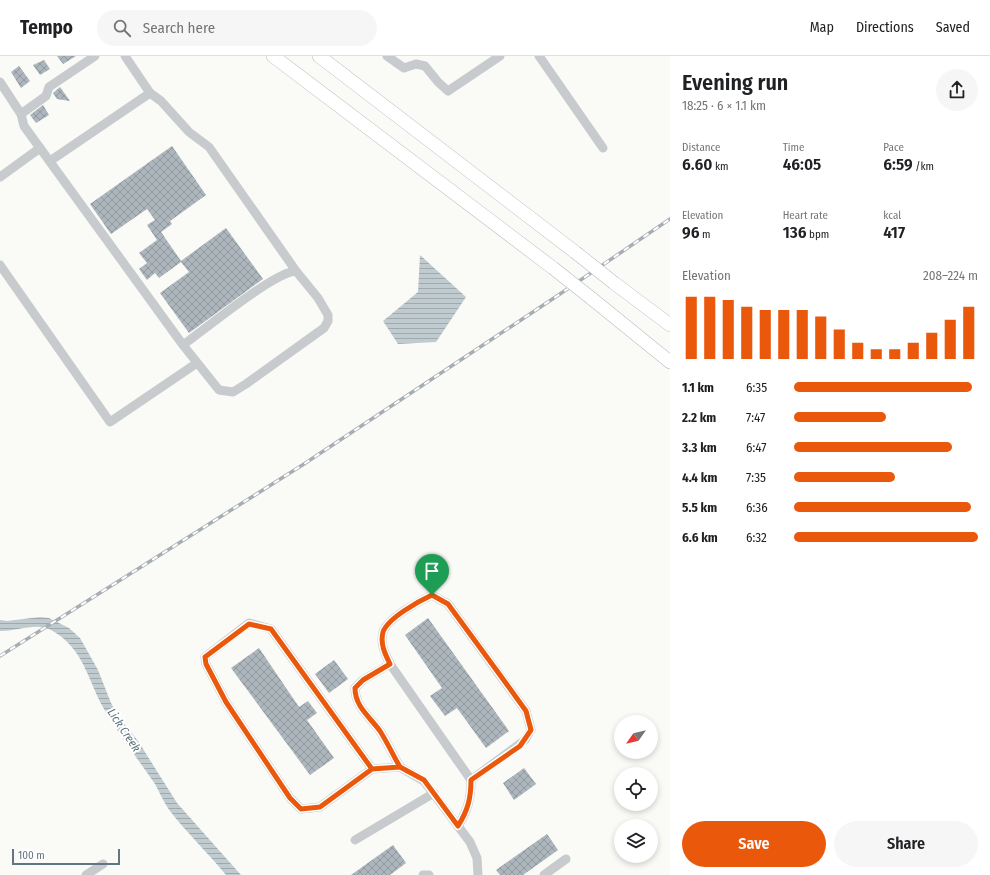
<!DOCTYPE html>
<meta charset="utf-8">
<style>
body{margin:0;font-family:"Fira Sans Condensed",sans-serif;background:#f6f6f6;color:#202124;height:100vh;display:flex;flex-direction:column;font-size:15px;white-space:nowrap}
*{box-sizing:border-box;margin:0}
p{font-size:13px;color:#757577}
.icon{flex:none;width:22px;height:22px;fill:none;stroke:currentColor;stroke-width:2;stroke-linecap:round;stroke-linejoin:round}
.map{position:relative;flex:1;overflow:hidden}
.side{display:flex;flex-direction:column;background:#fff;width:320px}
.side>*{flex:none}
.needle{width:26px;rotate:236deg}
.buttons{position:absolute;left:614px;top:659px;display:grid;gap:8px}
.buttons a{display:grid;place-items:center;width:44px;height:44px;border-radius:50%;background:#fff;box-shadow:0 2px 6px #0003;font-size:20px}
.scale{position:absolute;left:12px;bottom:10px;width:108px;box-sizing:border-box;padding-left:4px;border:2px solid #637583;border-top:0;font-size:11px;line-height:14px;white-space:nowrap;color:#637583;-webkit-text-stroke:3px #fff;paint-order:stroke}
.pin{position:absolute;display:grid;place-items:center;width:34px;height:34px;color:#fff;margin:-41px -17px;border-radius:50% 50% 50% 0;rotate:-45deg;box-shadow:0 0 4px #0007}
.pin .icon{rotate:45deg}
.round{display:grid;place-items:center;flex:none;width:42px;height:42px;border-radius:21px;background:#f6f6f6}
.head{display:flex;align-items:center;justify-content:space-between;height:68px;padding:0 12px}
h1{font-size:22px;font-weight:600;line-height:30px}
.figures{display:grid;grid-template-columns:repeat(3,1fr);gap:6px;height:68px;padding:4px 12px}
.figures div{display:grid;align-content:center}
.figures b{font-size:17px;font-weight:600}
.figures small{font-size:11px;font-weight:400}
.figures p{font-size:11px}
.chart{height:112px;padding:8px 12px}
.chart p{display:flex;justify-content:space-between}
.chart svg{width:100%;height:72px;margin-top:4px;stroke:#ea580c;stroke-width:6}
.action{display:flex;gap:8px;margin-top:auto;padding:8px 12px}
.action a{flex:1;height:46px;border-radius:24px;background:#ea580c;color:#fff;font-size:16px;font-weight:600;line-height:46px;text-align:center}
.action a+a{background:#f6f6f6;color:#202124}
ul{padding:0 12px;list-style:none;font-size:13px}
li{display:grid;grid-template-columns:64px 48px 1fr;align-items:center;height:30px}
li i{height:10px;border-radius:5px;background:#ea580c}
header{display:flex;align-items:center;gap:24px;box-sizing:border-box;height:56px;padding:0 20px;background:#fff;border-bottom:1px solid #e0e0e0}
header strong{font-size:19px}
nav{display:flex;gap:22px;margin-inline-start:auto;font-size:14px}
.search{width:280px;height:36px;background:#f6f6f6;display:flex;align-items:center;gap:10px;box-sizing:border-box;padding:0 14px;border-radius:22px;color:#757577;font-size:15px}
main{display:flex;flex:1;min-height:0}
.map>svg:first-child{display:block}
.water{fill:url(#water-rules)}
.building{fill:url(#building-cross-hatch)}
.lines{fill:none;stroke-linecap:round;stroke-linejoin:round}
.highway-casing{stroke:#b9bdc0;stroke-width:14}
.minor{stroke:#c7cbce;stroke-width:9}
.highway{stroke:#fff;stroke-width:13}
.rail-casing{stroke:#a7aeb3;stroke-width:3.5}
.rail{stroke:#fff;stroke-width:2;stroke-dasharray:6;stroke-linecap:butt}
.highway-bridge-casing{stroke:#b9bdc0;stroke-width:14;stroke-linecap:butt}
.highway-bridge{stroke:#fff;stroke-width:13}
.route-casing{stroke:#fff;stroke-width:8}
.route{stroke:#ea580c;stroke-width:5}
.labels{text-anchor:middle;stroke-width:4;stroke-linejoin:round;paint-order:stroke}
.water-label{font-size:12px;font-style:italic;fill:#5e757d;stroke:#fff}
</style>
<header>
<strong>Tempo</strong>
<div class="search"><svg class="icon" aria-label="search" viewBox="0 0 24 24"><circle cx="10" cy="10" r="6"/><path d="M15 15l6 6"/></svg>Search here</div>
<nav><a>Map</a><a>Directions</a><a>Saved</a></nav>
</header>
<main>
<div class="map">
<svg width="670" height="819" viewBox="0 0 670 819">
<defs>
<pattern id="water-rules" width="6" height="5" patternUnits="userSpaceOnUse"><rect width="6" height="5" fill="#c0cbcf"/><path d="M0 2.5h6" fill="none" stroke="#a0a9ad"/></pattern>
<pattern id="building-cross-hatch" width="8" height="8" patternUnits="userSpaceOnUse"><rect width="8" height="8" fill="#adb6bc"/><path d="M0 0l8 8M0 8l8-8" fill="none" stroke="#90999e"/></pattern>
</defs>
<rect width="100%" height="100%" fill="#fafaf7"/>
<g class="water">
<path d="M 420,199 L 466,241 L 436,286 L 398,288 L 383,265 L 418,236 Z"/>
<path d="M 40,561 L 49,562 L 69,572 L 80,582 L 98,614 L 111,647 L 119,661 L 138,685 L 177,747 L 241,819 L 226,819 C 208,797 187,777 170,755 C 164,747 160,737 155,728 C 138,703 119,679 104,653 C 87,623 84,592 51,574 C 36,566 16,576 0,575 L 0,564 L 7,565 Z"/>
</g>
<g class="building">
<path d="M 57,0 L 76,0 L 63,8 Z"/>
<path d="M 44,4 L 50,13 L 40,19 L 33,9 Z"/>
<path d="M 19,10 L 30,25 L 21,32 L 11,16 Z"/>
<path d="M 60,31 L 70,45 L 57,43 L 53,37 Z"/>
<path d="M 43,49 L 49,59 L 36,67 L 30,59 Z"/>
<path d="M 172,90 L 206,139 L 170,165 L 172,168 L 161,176 L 181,205 L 226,172 L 263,223 L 189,277 L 160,237 L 189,216 L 181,206 L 159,222 L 155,217 L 147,224 L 139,213 L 147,207 L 139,197 L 157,184 L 147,169 L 155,164 L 147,153 L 111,178 L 90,148 Z"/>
<path d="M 428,562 L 509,675 L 486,692 L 457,652 L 445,660 L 430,640 L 442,632 L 405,579 Z"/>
<path d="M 259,592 L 299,651 L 308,645 L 317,657 L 307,664 L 334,702 L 310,719 L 231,612 Z"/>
<path d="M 334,604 L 348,623 L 329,637 L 315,618 Z"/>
<path d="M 524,712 L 536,728 L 514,744 L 503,727 Z"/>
<path d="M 547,778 L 558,794 L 523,819 L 500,819 L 496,814 Z"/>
<path d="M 393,789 L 406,807 L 390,819 L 351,819 Z"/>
</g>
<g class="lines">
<defs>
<g id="highway">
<path d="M 273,0 L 553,212"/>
<path d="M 319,0 L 575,196"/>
<path d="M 614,227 L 670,269"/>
<path d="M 591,242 L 670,306"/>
</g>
</defs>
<use href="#highway" class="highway-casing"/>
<g class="minor">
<path d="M 387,0 L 404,12 L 416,8 L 425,10 L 438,26 L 448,35 L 500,0"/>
<path d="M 539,0 L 603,92"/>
<path d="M 0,26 L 21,58 L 24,70 L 183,289 L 219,334 L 233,336 L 246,328 L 324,272 L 328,265 L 328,259 L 318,242 L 296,215 C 274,216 204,274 183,289"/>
<path d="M 150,37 L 161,45 L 189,76 L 209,91 L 296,215"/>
<path d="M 21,58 L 46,40 L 49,31 L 95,0"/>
<path d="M 50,105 L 150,37 L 125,0"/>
<path d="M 0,121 L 40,92"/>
<path d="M 0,209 L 110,366 L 197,307"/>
<path d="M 390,608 C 385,598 380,588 383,576 C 388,562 419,545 432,539 L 448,548 L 526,655 L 531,674 L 525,684 L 471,724"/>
<path d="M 400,711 C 393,699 387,686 380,675 C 370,661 355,651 355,632 L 363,624 L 390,608 L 471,724 C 471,742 468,754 458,770"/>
<path d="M 372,713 L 320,751 L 301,753 L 290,742 L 226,646 L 206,608 L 205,601 L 249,567 L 271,573 L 372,713 L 400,711 L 424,725 L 470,786 L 477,802 L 478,819"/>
<path d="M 355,784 L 434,737"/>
<path d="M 86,819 L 103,808"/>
<path d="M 423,819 L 429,819"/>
<path d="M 544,819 L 566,803"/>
</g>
<use href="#highway" class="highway"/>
<defs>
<path id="rail" d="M 0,600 L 304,408 L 560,238 L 670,163"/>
</defs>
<use href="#rail" class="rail-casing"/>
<use href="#rail" class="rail"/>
<defs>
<g id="highway-bridge">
<path d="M 575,196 L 614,227"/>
<path d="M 553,212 L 591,242"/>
</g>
</defs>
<use href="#highway-bridge" class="highway-bridge-casing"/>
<use href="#highway-bridge" class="highway-bridge"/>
</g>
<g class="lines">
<defs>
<path id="route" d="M 432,539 C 419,545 388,562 383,576 C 380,588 385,598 390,608 L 363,624 L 355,632 C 355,651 370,661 380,675 C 387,686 393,699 400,711 L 372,713 L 320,751 L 301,753 L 290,742 L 226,646 L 206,608 L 205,601 L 249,568 L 271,573 L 372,713 L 400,711 L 424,724 L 458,770 C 468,754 471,742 471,724 L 520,690 L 531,674 L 526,655 L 500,619 L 448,548 L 432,539"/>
</defs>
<use href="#route" class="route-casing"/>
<use href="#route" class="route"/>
</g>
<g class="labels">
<g class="water-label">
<text transform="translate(124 674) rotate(56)" y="4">Lick Creek</text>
</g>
</g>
</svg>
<div class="buttons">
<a><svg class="needle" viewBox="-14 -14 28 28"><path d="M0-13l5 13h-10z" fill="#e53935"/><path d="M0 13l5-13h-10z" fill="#757577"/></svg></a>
<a><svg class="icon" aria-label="locate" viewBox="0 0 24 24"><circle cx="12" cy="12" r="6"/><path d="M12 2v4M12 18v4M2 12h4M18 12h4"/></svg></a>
<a><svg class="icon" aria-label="layers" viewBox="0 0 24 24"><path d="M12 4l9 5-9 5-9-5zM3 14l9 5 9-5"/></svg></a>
</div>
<div class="scale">100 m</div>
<div class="pin" style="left:432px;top:539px;background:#1e9e55"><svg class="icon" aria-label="arrive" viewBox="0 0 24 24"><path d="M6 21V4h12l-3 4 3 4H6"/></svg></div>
</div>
<section class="side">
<div class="head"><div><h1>Evening run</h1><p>18:25 · 6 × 1.1 km</p></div><a class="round"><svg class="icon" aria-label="share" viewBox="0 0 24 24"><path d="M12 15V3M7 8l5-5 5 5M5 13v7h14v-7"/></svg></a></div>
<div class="figures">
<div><p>Distance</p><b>6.60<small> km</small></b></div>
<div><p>Time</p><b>46:05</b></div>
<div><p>Pace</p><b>6:59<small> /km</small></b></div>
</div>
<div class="figures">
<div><p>Elevation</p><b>96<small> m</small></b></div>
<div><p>Heart rate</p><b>136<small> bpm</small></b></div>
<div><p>kcal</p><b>417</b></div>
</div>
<div class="chart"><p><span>Elevation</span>208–224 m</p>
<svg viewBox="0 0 160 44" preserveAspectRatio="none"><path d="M5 44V6M15 44V6M25 44V8M35 44V12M45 44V14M55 44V14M65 44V14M75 44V18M85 44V26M95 44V34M105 44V38M115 44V38M125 44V34M135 44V28M145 44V20M155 44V12"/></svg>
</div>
<ul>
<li><b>1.1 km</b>6:35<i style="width:97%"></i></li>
<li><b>2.2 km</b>7:47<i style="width:50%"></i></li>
<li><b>3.3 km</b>6:47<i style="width:86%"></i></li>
<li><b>4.4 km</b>7:35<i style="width:55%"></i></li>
<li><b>5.5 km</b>6:36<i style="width:96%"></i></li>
<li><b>6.6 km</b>6:32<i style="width:100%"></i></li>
</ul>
<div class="action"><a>Save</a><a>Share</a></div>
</section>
</main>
